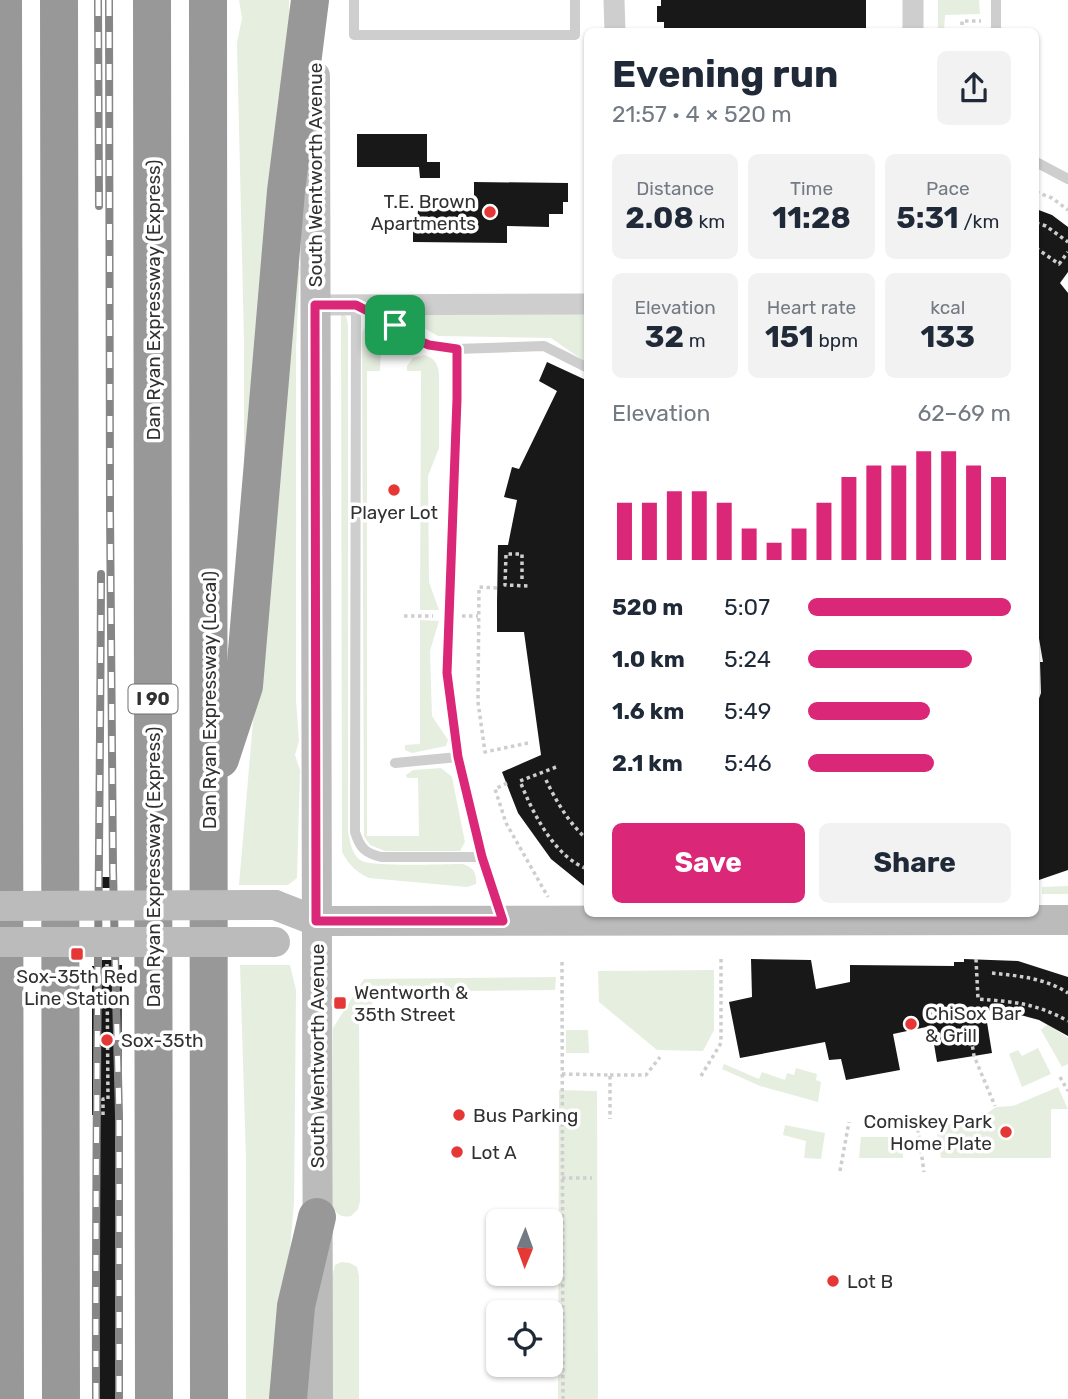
<!DOCTYPE html>
<meta charset="utf-8">
<style>
body{margin:0;font-family:Rubik,sans-serif;background:#f2f2f3;color:#1f2937;height:100vh;display:flex;flex-direction:column;font-size:26px;white-space:nowrap}
*{box-sizing:border-box;margin:0}
p{font-size:23px;color:#747a83}
.icon{flex:none;width:38px;height:38px;fill:none;stroke:currentColor;stroke-width:2;stroke-linecap:round;stroke-linejoin:round}
.map{position:relative;flex:1;overflow:hidden}
.side{position:absolute;left:584px;top:28px;width:455px;height:889px;display:flex;flex-direction:column;background:#fff;border-radius:10px;box-shadow:0 2px 5px #0004}
.side>*{flex:none}
.needle{width:46px;rotate:181deg}
.controls{position:absolute;left:486px;top:1209px;display:grid;gap:14px}
.controls a{display:grid;place-items:center;width:77px;height:77px;border-radius:10px;background:#fff;box-shadow:0 2px 5px #0004;font-size:35px}
.pin{position:absolute;display:grid;place-items:center;width:60px;height:60px;color:#fff;margin:-30px;border-radius:14px;box-shadow:0 4px 10px #0006}
.round{display:grid;place-items:center;flex:none;width:74px;height:74px;border-radius:10px;background:#f2f2f3}
.headline{display:flex;align-items:center;justify-content:space-between;height:119px;padding:0 28px}
h1{font-size:38px;font-weight:700;line-height:52px}
.figures{display:grid;grid-template-columns:repeat(3,1fr);gap:10px;height:119px;padding:7px 28px}
.figures div{display:grid;align-content:center;border-radius:10px;background:#f2f2f3;text-align:center}
.figures b{font-size:30px;font-weight:700}
.figures small{font-size:19px;font-weight:400}
.figures p{font-size:19px}
.chart{height:196px;padding:14px 28px}
.chart p{display:flex;justify-content:space-between}
.chart svg{width:100%;height:126px;margin-top:7px;stroke:#db2777;stroke-width:6}
.button{display:flex;gap:14px;margin-top:auto;padding:14px 28px}
.button a{flex:1;height:80px;border-radius:10px;background:#db2777;color:#fff;font-size:28px;font-weight:700;line-height:80px;text-align:center}
.button a+a{background:#f2f2f3;color:#1f2937}
ul{padding:0 28px;list-style:none;font-size:23px}
li{display:grid;grid-template-columns:112px 84px 1fr;align-items:center;height:52px}
li i{height:18px;border-radius:9px;background:#db2777}
.map>svg:first-child{display:block}
.green{fill:#e6eee0}
.building{fill:#181818}
.lines{fill:none;stroke-linecap:round;stroke-linejoin:round}
.path{stroke:#cecece;stroke-width:3.5;stroke-dasharray:3.5 3.5;stroke-linecap:butt}
.lane{stroke:#cecece;stroke-width:10}
.street{stroke:#cecece;stroke-width:21}
.secondary{stroke:#bbb;stroke-width:30}
.highway{stroke:#989898;stroke-width:38}
.rail-casing{stroke:#868686;stroke-width:8}
.rail{stroke:#fff;stroke-width:5;stroke-dasharray:16;stroke-linecap:butt}
.secondary-bridge{stroke:#bbb;stroke-width:30}
.route-casing{stroke:#fff;stroke-width:14}
.route{stroke:#db2777;stroke-width:9}
.poi-dot{fill:#e53836;stroke:#fff;stroke-width:2.5}
.labels{text-anchor:middle;stroke-width:7;stroke-linejoin:round;paint-order:stroke}
.shield{fill:#fff;stroke:#6f6f6f;stroke-width:2}
.shield-label{font-size:18px;font-weight:bold;fill:#313131}
.street-label{font-size:19px;fill:#313131;stroke:#fff}
.poi-label{font-size:19px;fill:#313131;stroke:#fff;text-anchor:start}
</style>
<div class="map">
<svg width="1068" height="1399" viewBox="0 0 1068 1399">
<rect width="100%" height="100%" fill="#fff"/>
<g class="green">
<path d="M 239,0 L 289,0 L 289,27 L 244,479 L 244,340 L 237,43 L 242,18 Z"/>
<path d="M 938,0 L 979,0 L 980,14 L 945,15 L 944,31 L 938,31 Z"/>
<path d="M 292,266 L 300,266 L 296,347 L 296,700 L 299,741 L 295,755 L 300,770 L 297,878 L 288,885 L 239,885 Z"/>
<path d="M 588,313 L 587,363 L 551,338 L 438,336 L 406,318 L 407,315 L 413,314 Z"/>
<path d="M 341,314 L 346,316 L 348,325 L 348,832 C 350,842 352,856 362,861 C 375,867 445,864 463,864 C 473,867 477,873 476,884 L 467,887 L 369,878 C 356,872 349,865 342,852 Z"/>
<path d="M 370,321 C 386,328 380,356 380,371 L 367,371 L 367,836 L 419,836 L 418,778 L 407,778 L 406,775 L 413,770 L 441,768 L 452,777 L 465,842 L 460,851 L 385,851 L 370,845 L 364,836 L 362,333 L 366,324 Z"/>
<path d="M 424,355 C 435,358 438,364 439,374 L 439,448 L 428,476 L 429,582 L 439,610 L 420,610 L 421,371 L 407,371 L 407,366 L 413,358 Z"/>
<path d="M 420,620 L 439,621 L 430,651 L 432,716 L 448,740 L 446,746 L 412,753 L 405,750 L 405,745 L 420,744 Z"/>
<path d="M 1068,886 L 1068,894 L 1042,894 L 1042,887 Z"/>
<path d="M 240,965 L 290,965 L 296,990 L 294,1203 L 277,1399 L 246,1399 L 246,1158 Z"/>
<path d="M 714,970 L 714,1030 L 703,1051 L 657,1050 L 599,1002 L 598,971 Z"/>
<path d="M 556,977 L 555,990 L 373,992 L 372,1014 L 359,1015 L 360,1201 L 358,1209 L 351,1216 C 341,1218 336,1214 332,1205 L 333,1028 L 364,979 Z"/>
<path d="M 1048,1024 L 1068,1038 L 1068,1064 L 1062,1067 L 1041,1030 Z"/>
<path d="M 566,1030 L 588,1030 L 589,1053 L 566,1053 Z"/>
<path d="M 1038,1048 L 1051,1074 L 1022,1087 L 1009,1054 L 1018,1050 L 1022,1056 Z"/>
<path d="M 724,1064 L 759,1079 L 762,1072 L 785,1080 L 787,1073 L 794,1075 L 796,1068 L 817,1074 L 816,1080 L 821,1082 L 818,1102 L 760,1086 L 722,1069 Z"/>
<path d="M 1058,1087 L 1068,1109 L 1051,1109 L 1051,1158 L 941,1158 L 936,1127 L 982,1117 L 996,1107 L 1013,1106 Z"/>
<path d="M 559,1090 L 597,1091 L 598,1399 L 558,1399 Z"/>
<path d="M 785,1125 L 825,1133 L 821,1159 L 804,1158 L 806,1141 L 783,1135 Z"/>
<path d="M 861,1137 L 902,1137 L 903,1158 L 859,1158 Z"/>
<path d="M 341,1262 L 350,1263 L 357,1267 L 359,1276 L 359,1399 L 332,1399 L 331,1282 L 335,1265 Z"/>
</g>
<g class="building">
<path d="M 661,0 L 866,0 L 866,32 L 664,32 L 664,22 L 657,22 L 657,6 L 661,6 Z"/>
<path d="M 357,134 L 427,134 L 427,162 L 440,162 L 440,178 L 420,178 L 419,167 L 357,167 Z"/>
<path d="M 474,182 L 568,183 L 568,202 L 563,202 L 563,214 L 549,214 L 549,227 L 507,226 L 507,243 L 413,242 L 413,223 L 417,223 L 418,210 L 432,210 L 432,199 L 474,199 Z"/>
<path d="M 1036,209 L 1052,215 L 1068,227 L 1068,272 L 1060,283 L 1068,293 L 1068,870 L 1036,881 L 1036,707 L 1041,693 L 1040,662 L 1043,662 L 1036,621 Z"/>
<path d="M 547,362 L 588,381 L 588,889 L 551,859 L 518,813 L 502,772 L 541,755 L 524,632 L 497,632 L 497,602 L 498,545 L 508,545 L 517,500 L 504,497 L 512,467 L 519,469 L 557,391 L 539,381 Z"/>
<rect x="97" y="877" width="19" height="11"/>
<path d="M 751,959 L 811,960 L 816,989 L 850,982 L 850,965 L 954,966 L 954,962 L 964,962 L 964,959 L 1018,961 L 1068,977 L 1068,1036 L 1039,1020 L 1013,1013 L 985,1010 L 992,1053 L 937,1062 L 931,1026 L 893,1034 L 900,1070 L 846,1080 L 841,1059 L 829,1060 L 825,1042 L 740,1058 L 729,1002 L 752,997 Z"/>
<path d="M 98,960 L 117,960 L 117,965 L 122,965 L 120,1399 L 95,1399 L 95,1115 L 92,1115 L 92,966 L 98,966 Z"/>
</g>
<g class="lines">
<g class="path">
<path d="M 962,32 L 962,21 L 981,21"/>
<path d="M 1036,192 L 1052,198 L 1068,210"/>
<path d="M 1036,223 L 1046,226 L 1068,242"/>
<path d="M 1036,248 L 1059,264 L 1068,252"/>
<path d="M 522,579 L 522,554 L 506,554 L 505,585 L 529,586"/>
<path d="M 497,588 L 479,587 L 478,702 L 485,752 L 528,743"/>
<path d="M 404,616 L 433,616"/>
<path d="M 462,616 L 478,616"/>
<path d="M 556,767 L 520,781 C 532,812 555,858 588,869"/>
<path d="M 546,780 C 556,801 570,825 588,840"/>
<path d="M 507,783 L 495,789 L 506,823 L 548,897"/>
<path d="M 976,959 L 978,999 C 1015,1002 1035,1003 1068,1021"/>
<path d="M 562,962 L 563,1399"/>
<path d="M 992,973 C 1019,976 1045,978 1068,993"/>
<path d="M 976,1012 L 971,1037 L 974,1056 L 995,1106"/>
<path d="M 562,1074 L 610,1075 L 610,1119"/>
<path d="M 610,1075 L 646,1075 L 660,1057"/>
<path d="M 701,1076 L 721,1043 L 721,957"/>
<path d="M 1060,1077 L 1068,1091"/>
<path d="M 103,1115 L 103,1099 L 108,1099 L 107,964"/>
<path d="M 917,1122 L 924,1172"/>
<path d="M 840,1171 L 849,1122"/>
<path d="M 562,1178 L 592,1178"/>
</g>
<g class="lane">
<path d="M 354,0 L 354,35 L 575,35 L 575,0"/>
<path d="M 996,0 L 996,32"/>
<path d="M 1036,162 L 1068,179"/>
<path d="M 457,349 L 457,399 L 447,673 L 458,757 L 482,857 L 502,917"/>
<path d="M 395,763 L 458,757"/>
<path d="M 482,857 L 381,857 C 365,853 360,848 355,832 L 356,305 L 395,325 L 405,335 L 429,345 L 457,349 L 544,346 L 588,368"/>
</g>
<g class="street">
<path d="M 614,0 L 615,32"/>
<path d="M 913,0 L 913,32"/>
<path d="M 315,305 L 588,304"/>
</g>
<g class="secondary">
<path d="M 315,76 L 318,1399"/>
<path d="M 275,905 L 316,921 L 1068,920"/>
</g>
<g class="highway">
<path d="M 3,0 L 5,1399"/>
<path d="M 59,0 L 61,1399"/>
<path d="M 152,0 L 154,1399"/>
<path d="M 208,0 L 209,1399"/>
<path d="M 220,759 L 244,686 L 286,191 L 310,0"/>
<path d="M 288,1399 L 296,1306 L 317,1217"/>
</g>
<defs>
<g id="rail">
<path d="M 98,0 L 99,206"/>
<path d="M 109,0 L 110,510 L 113,870 L 119,1116 L 119,1399"/>
<path d="M 96,1399 C 95,1124 100,849 101,574"/>
</g>
</defs>
<use href="#rail" class="rail-casing"/>
<use href="#rail" class="rail"/>
<g class="secondary-bridge">
<path d="M 0,906 L 275,905"/>
<path d="M 0,942 L 275,942"/>
</g>
</g>
<g class="lines">
<defs>
<path id="route" d="M 315,305 L 356,305 L 395,325 L 405,335 L 429,345 L 457,349 L 457,399 L 447,673 L 458,757 L 482,857 L 503,921 L 316,921 Z"/>
</defs>
<use href="#route" class="route-casing"/>
<use href="#route" class="route"/>
</g>
<g class="poi-dot">
<circle cx="490" cy="212" r="7"/>
<circle cx="394" cy="490" r="7"/>
<rect x="70" y="947" width="14" height="14" rx="3.5"/>
<rect x="333" y="996" width="14" height="14" rx="3.5"/>
<circle cx="911" cy="1024" r="7"/>
<circle cx="107" cy="1040" r="7"/>
<circle cx="459" cy="1115" r="7"/>
<circle cx="1006" cy="1132" r="7"/>
<circle cx="457" cy="1152" r="7"/>
<circle cx="833" cy="1281" r="7"/>
</g>
<g class="labels">
<rect class="shield" x="128.5" y="684.5" width="49" height="29" rx="5"/>
<g class="shield-label">
<text x="153" y="705">I 90</text>
</g>
<g class="street-label">
<text transform="translate(315 175) rotate(-90)" y="7">South Wentworth Avenue</text>
<text transform="translate(153 300) rotate(-90)" y="7">Dan Ryan Expressway (Express)</text>
<text transform="translate(209 700) rotate(-90)" y="7">Dan Ryan Expressway (Local)</text>
<text transform="translate(153 867) rotate(-90)" y="7">Dan Ryan Expressway (Express)</text>
<text transform="translate(317 1056) rotate(-90)" y="7">South Wentworth Avenue</text>
</g>
<g class="poi-label">
<text x="476" y="208" text-anchor="end">T.E. Brown<tspan x="476" dy="22">Apartments</tspan></text>
<text x="394" y="519" text-anchor="middle">Player Lot</text>
<text x="77" y="983" text-anchor="middle">Sox-35th Red<tspan x="77" dy="22">Line Station</tspan></text>
<text x="354" y="999">Wentworth &amp;<tspan x="354" dy="22">35th Street</tspan></text>
<text x="925" y="1020">ChiSox Bar<tspan x="925" dy="22">&amp; Grill</tspan></text>
<text x="121" y="1047">Sox-35th</text>
<text x="473" y="1122">Bus Parking</text>
<text x="992" y="1128" text-anchor="end">Comiskey Park<tspan x="992" dy="22">Home Plate</tspan></text>
<text x="471" y="1159">Lot A</text>
<text x="847" y="1288">Lot B</text>
</g>
</g>
</svg>
<div class="controls">
<a><svg class="needle" viewBox="-14 -14 28 28"><path d="M0-13l5 13h-10z" fill="#e53935"/><path d="M0 13l5-13h-10z" fill="#747a83"/></svg></a>
<a><svg class="icon" aria-label="locate" viewBox="0 0 24 24"><circle cx="12" cy="12" r="6"/><path d="M12 2v4M12 18v4M2 12h4M18 12h4"/></svg></a>
</div>
<div class="pin" style="left:395px;top:325px;background:#1e9e55"><svg class="icon" aria-label="arrive" viewBox="0 0 24 24"><path d="M6 21V4h12l-3 4 3 4H6"/></svg></div>
<section class="side">
<div class="headline"><div><h1>Evening run</h1><p>21:57 · 4 × 520 m</p></div><a class="round"><svg class="icon" aria-label="share" viewBox="0 0 24 24"><path d="M12 15V3M7 8l5-5 5 5M5 13v7h14v-7"/></svg></a></div>
<div class="figures">
<div><p>Distance</p><b>2.08<small> km</small></b></div>
<div><p>Time</p><b>11:28</b></div>
<div><p>Pace</p><b>5:31<small> /km</small></b></div>
</div>
<div class="figures">
<div><p>Elevation</p><b>32<small> m</small></b></div>
<div><p>Heart rate</p><b>151<small> bpm</small></b></div>
<div><p>kcal</p><b>133</b></div>
</div>
<div class="chart"><p><span>Elevation</span>62–69 m</p>
<svg viewBox="0 0 160 44" preserveAspectRatio="none"><path d="M5 44V24M15 44V24M25 44V20M35 44V20M45 44V24M55 44V33M65 44V38M75 44V33M85 44V24M95 44V15M105 44V11M115 44V11M125 44V6M135 44V6M145 44V11M155 44V15"/></svg>
</div>
<ul>
<li><b>520 m</b>5:07<i style="width:100%"></i></li>
<li><b>1.0 km</b>5:24<i style="width:81%"></i></li>
<li><b>1.6 km</b>5:49<i style="width:60%"></i></li>
<li><b>2.1 km</b>5:46<i style="width:62%"></i></li>
</ul>
<div class="button"><a>Save</a><a>Share</a></div>
</section>
</div>
